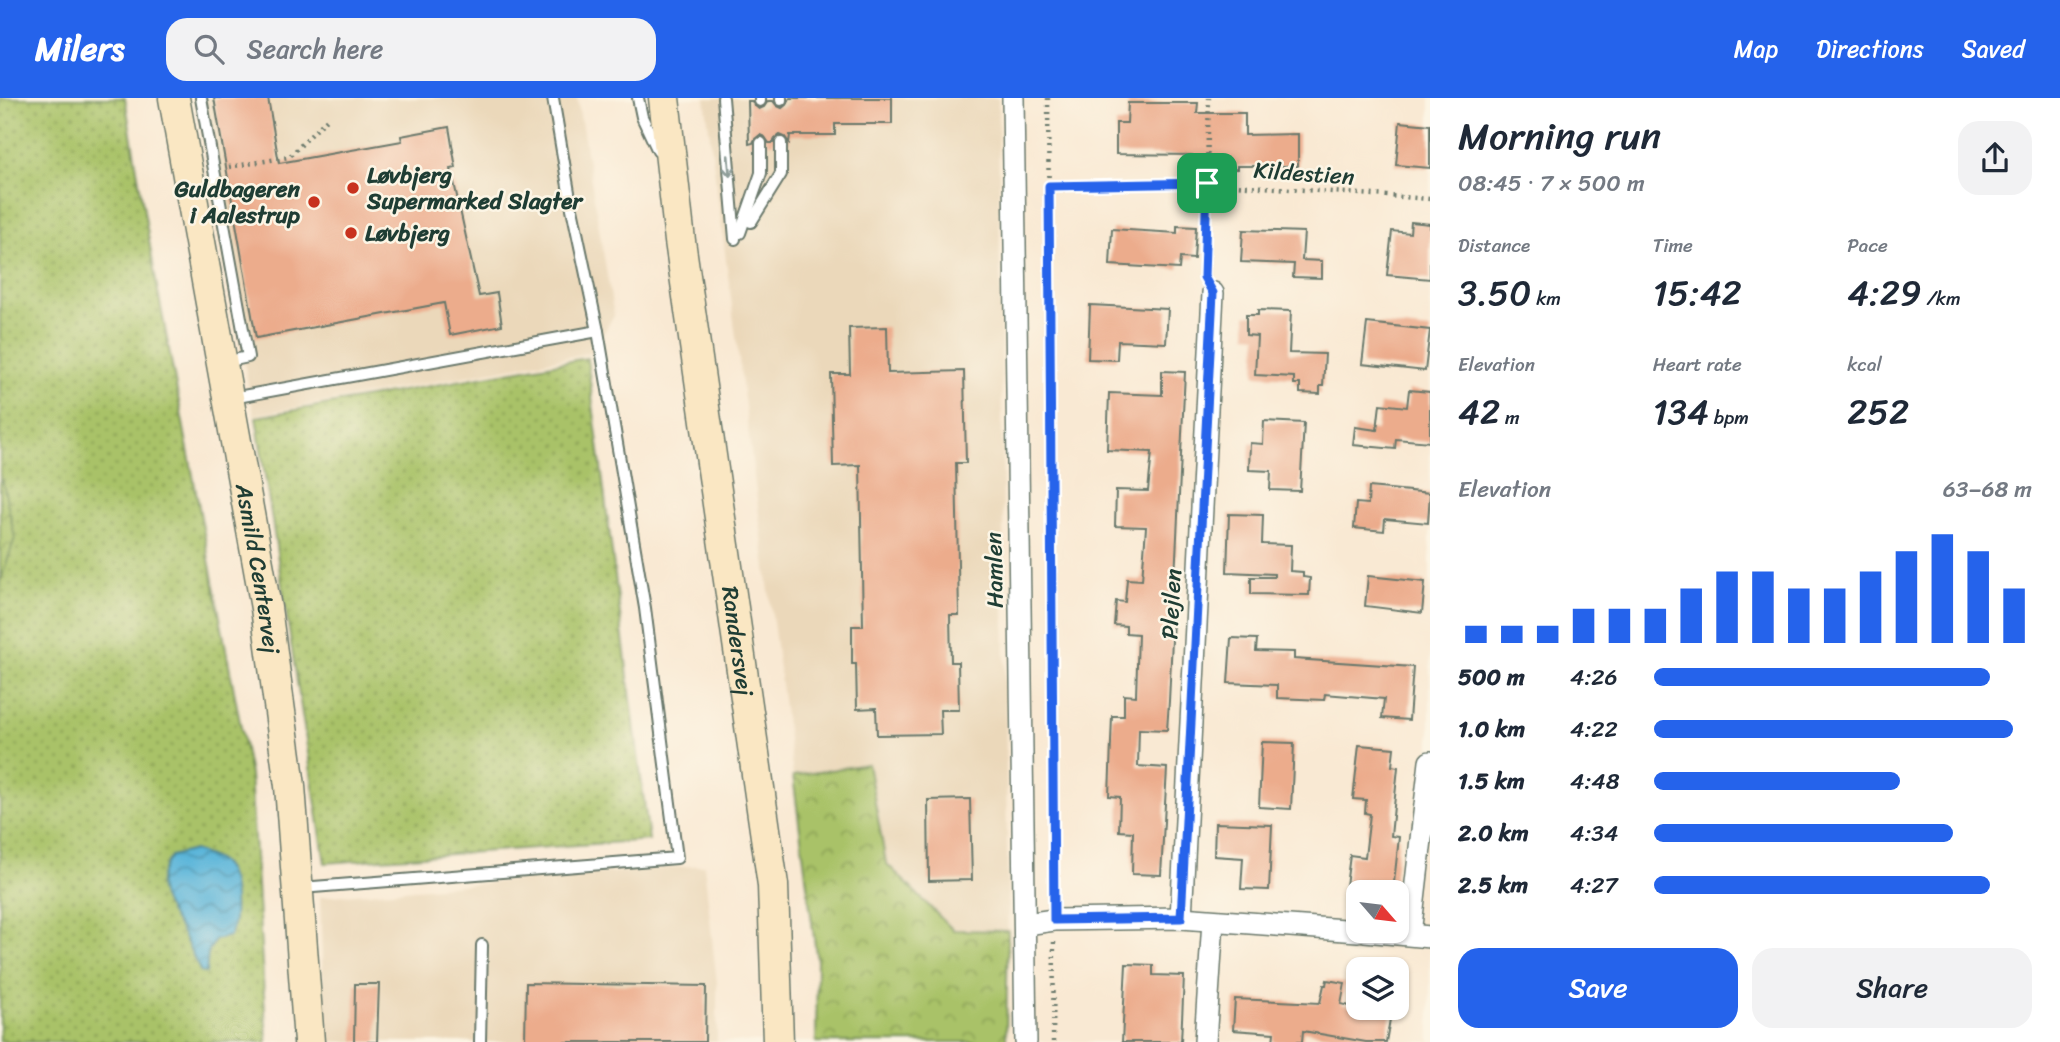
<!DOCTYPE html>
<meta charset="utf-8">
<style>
body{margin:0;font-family:Sriracha,sans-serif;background:#f2f2f3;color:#1f2937;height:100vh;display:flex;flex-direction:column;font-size:26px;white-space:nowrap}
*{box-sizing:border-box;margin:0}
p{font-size:23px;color:#747a83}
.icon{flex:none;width:38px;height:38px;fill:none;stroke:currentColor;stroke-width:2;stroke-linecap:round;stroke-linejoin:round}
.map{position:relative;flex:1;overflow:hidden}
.sheet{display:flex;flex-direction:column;background:#fff;width:630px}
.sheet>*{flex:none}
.needle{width:46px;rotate:118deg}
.buttons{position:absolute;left:1346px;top:782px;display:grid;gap:14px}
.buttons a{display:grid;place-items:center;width:63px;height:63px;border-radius:14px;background:#fff;box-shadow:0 2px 5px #0004;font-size:35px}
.pin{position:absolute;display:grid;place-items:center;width:60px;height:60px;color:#fff;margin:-30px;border-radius:14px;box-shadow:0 4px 10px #0006}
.round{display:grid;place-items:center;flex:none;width:74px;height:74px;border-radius:21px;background:#f2f2f3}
.headline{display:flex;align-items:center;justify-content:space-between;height:119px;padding:0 28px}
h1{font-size:38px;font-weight:600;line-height:52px}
.figures{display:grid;grid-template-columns:repeat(3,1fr);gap:10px;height:119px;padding:7px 28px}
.figures div{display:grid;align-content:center}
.figures b{font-size:35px;font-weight:600}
.figures small{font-size:19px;font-weight:400}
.figures p{font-size:19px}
.chart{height:196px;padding:14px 28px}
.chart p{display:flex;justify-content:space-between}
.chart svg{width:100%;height:126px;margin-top:7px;stroke:#2563eb;stroke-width:6}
.primary-button{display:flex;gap:14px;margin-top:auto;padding:14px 28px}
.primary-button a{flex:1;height:80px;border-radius:21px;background:#2563eb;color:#fff;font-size:28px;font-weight:600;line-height:80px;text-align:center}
.primary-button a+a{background:#f2f2f3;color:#1f2937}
ul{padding:0 28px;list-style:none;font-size:23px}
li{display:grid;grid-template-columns:112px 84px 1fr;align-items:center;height:52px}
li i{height:18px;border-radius:9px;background:#2563eb}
header{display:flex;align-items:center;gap:42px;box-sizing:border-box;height:98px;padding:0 35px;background:#2563eb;color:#fff}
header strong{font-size:33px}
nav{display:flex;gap:38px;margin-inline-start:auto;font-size:24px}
.search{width:490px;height:63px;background:#f2f2f3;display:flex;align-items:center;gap:18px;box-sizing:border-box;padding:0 24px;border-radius:21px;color:#747a83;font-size:26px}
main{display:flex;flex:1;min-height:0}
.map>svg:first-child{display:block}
.built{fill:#ebd8ba}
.grass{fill:url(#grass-dots);stroke:#64804e;stroke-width:2}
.park{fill:url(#park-crowns);stroke:#64804e;stroke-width:2}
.water{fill:url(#water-waves);stroke:#3e7a87;stroke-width:2}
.building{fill:#ecac8c}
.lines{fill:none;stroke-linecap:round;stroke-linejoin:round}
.lane-casing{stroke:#6b796c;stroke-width:14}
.street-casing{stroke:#6b796c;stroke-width:24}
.secondary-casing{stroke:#6b796c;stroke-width:33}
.path{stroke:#6b796c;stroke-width:4.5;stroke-dasharray:2 5;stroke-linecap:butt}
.lane{stroke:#fff;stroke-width:10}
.street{stroke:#fff;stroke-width:21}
.secondary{stroke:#fae7c3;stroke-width:30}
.oneway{stroke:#8f9e9a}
.route-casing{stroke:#fff;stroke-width:14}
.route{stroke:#2563eb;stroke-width:9}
.poi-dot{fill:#c8321e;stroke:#fcf5e5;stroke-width:2.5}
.labels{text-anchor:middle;stroke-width:5;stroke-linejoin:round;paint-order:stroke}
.street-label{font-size:23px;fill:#1f3d34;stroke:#fcf5e5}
.poi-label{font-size:23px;font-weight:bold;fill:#1f3d34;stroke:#fcf5e5;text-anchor:start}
</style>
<header>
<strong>Milers</strong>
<div class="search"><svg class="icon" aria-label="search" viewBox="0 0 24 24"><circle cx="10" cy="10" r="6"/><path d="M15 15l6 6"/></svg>Search here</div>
<nav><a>Map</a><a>Directions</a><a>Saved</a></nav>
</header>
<main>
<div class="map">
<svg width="1430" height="944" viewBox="0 0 1430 944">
<defs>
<pattern id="grass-dots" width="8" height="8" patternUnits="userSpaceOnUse" patternTransform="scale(1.75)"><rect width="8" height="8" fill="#a9c267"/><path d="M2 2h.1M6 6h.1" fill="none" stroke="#899f56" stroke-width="1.8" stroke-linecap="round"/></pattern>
<pattern id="park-crowns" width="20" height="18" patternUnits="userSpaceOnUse" patternTransform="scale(1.75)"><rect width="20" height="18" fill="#a9c267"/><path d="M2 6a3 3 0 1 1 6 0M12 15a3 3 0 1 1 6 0" fill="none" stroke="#899f56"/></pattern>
<pattern id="water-waves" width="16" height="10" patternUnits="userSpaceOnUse" patternTransform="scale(1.75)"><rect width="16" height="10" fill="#5cb6da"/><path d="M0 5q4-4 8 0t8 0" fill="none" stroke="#4b95b2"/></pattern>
</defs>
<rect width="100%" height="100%" fill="#fcf5e5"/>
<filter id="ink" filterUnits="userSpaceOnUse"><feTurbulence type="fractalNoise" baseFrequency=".0143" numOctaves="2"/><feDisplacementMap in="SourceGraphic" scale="14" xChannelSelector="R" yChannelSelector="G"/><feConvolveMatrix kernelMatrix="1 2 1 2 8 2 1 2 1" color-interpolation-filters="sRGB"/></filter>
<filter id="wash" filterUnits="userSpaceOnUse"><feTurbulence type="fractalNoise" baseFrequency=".00686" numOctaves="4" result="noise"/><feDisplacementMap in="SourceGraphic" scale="28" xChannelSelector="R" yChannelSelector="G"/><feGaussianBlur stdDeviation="1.57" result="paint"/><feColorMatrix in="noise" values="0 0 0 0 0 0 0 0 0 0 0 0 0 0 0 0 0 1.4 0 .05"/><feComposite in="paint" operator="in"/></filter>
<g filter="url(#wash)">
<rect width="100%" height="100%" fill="#f9e9d3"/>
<g class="built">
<path d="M 195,0 L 577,0 L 614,218 L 591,255 L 254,317 Z"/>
<path d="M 705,0 L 998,0 L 1008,833 L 953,832 L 886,765 L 868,666 L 793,678 Z"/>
<path d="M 704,767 L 717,886 L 717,944 L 325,944 L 320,799 Z"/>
</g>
<g class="grass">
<path d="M 0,0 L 125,0 L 155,178 L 250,677 L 267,944 L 0,944 L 0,484 L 3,385 L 0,381 Z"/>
<path d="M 587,260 L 649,742 L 325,765 L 256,319 Z"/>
</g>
<g class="park">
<path d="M 0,381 L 3,385 L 15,440 L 0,484 Z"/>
<path d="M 868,666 L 886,765 L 953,832 L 1008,833 L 1006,944 L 816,944 L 817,863 L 793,678 Z"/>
</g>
<path class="water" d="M 194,752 C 203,756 218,760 224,767 C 236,782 237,822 230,838 L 215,842 L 208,855 L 206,875 L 201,874 C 194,861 188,846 181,833 C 164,804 148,790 171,758 Z"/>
<g id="blocks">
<g class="building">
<path d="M 214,0 L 268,0 L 279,65 L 402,43 L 401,38 L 449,29 L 456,70 L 451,71 L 479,198 L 497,195 L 502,227 L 450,237 L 444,205 L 256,240 Z"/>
<path d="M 790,0 L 892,0 L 892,26 L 835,26 L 835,37 L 790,37 L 789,45 L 785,39 L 780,37 L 775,41 L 773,45 L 769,45 L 765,39 L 760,37 L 755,41 L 753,45 L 749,46 L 748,3 L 752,3 L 754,7 L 759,11 L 764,9 L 768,3 L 773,3 L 777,8 L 782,10 L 787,6 Z"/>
<path d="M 1128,5 L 1198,5 L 1197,15 L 1245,15 L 1245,37 L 1298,36 L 1298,68 L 1237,68 L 1237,71 L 1192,72 L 1192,57 L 1116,56 L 1116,25 L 1127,25 Z"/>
<path d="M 1400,24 L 1430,27 L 1430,70 L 1396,67 Z"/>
<path d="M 1411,124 L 1430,126 L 1430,181 L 1387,177 L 1392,133 L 1410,135 Z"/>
<path d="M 1177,128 L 1196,129 L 1194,161 L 1180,160 L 1179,171 L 1110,167 L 1112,131 L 1177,135 Z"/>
<path d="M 1243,132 L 1304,134 L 1302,162 L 1322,163 L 1322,180 L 1293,179 L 1294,166 L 1241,164 Z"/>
<path d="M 1090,207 L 1168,211 L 1166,245 L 1118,243 L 1117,262 L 1088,261 Z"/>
<path d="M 1258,212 L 1291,213 L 1289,255 L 1325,256 L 1323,288 L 1320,288 L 1320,296 L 1300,295 L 1300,286 L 1294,286 L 1294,279 L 1255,277 L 1257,238 L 1246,237 L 1246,217 L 1258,217 Z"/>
<path d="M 1367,225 L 1430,232 L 1425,273 L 1362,266 Z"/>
<path d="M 887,229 L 888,275 L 964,273 L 966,365 L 956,365 L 959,517 L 950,517 L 951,564 L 958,564 L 959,612 L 940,612 L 941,636 L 877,637 L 876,610 L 857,611 L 856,566 L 852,566 L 852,528 L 863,528 L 860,367 L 833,368 L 831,276 L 850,276 L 849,230 Z"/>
<path d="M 1162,273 L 1185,274 L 1169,603 L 1167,632 L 1139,631 L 1138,668 L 1167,670 L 1161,777 L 1132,776 L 1133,734 L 1119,733 L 1120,699 L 1109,698 L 1112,618 L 1124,618 L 1124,597 L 1136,598 L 1138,536 L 1126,535 L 1126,528 L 1114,527 L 1116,503 L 1125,504 L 1127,481 L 1142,482 L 1146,429 L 1115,428 L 1116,392 L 1148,393 L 1152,354 L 1107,352 L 1109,295 L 1162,297 Z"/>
<path d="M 1409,292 L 1430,294 L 1430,344 L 1396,341 L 1395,351 L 1353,347 L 1355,329 L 1377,332 L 1380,306 L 1407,309 Z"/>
<path d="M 1264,323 L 1304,325 L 1300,393 L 1270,392 L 1271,373 L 1249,372 L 1250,345 L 1263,346 Z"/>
<path d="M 1369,389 L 1430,395 L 1428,425 L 1385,421 L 1384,433 L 1354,430 L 1356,405 L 1368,406 Z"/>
<path d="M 1229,416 L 1263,417 L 1262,446 L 1291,447 L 1290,473 L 1303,474 L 1303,479 L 1310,480 L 1309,497 L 1251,496 L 1251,479 L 1274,479 L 1274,476 L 1227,474 Z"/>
<path d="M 1368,478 L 1425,484 L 1422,515 L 1365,508 Z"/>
<path d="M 1231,540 L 1257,541 L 1256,553 L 1294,554 L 1294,561 L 1413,569 L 1409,622 L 1382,620 L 1384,601 L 1325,596 L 1324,602 L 1277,600 L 1277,587 L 1228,585 Z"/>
<path d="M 1262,644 L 1294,645 L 1291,711 L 1259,709 Z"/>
<path d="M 1359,647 L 1394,650 L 1392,668 L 1398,669 L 1391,738 L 1399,739 L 1393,794 L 1346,788 L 1350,757 L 1365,759 L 1370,716 L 1365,715 L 1366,702 L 1353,701 Z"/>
<path d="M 970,701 L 972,782 L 929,783 L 928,702 Z"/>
<path d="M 1215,725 L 1272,727 L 1269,792 L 1241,791 L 1243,760 L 1214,758 Z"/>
<path d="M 1126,866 L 1153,867 L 1153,877 L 1184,878 L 1181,944 L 1122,944 Z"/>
<path d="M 1327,882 L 1345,885 L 1341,906 L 1358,910 L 1392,910 L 1386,944 L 1366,944 L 1303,933 L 1302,944 L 1273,944 L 1274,935 L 1233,932 L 1235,901 L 1320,905 L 1324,887 L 1326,887 Z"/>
<path d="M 526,885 L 706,888 L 705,944 L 525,944 Z"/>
<path d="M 355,886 L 379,886 L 377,944 L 354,944 Z"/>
</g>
</g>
</g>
<g filter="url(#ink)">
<use href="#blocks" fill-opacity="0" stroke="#6b796c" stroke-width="2"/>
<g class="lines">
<defs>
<g id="lane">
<path d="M 201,0 L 248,259 L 225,264"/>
<path d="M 638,0 L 642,19 L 658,53"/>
<path d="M 723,0 L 735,141"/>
<path d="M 760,0 L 760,3"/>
<path d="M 781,0 L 781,2"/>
<path d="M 751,124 L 781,76 L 781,45"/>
<path d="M 740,135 L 761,75 L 761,45"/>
<path d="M 232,300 L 598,233 L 571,106 L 553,0"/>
<path d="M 301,790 L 677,760 L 645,510 L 598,233"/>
<path d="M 480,944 L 482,847"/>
</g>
<g id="street">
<path d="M 1013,0 L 1026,944"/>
<path d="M 1181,820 L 1213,195"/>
<path d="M 1026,826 L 1054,822 L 1181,820 L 1358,833"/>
<path d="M 1365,833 L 1430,839"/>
<path d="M 1410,836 L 1430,664"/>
<path d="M 1205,944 L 1213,823"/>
</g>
<g id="secondary">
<path id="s1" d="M 174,0 L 266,510 L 290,688 L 309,944"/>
<path id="s2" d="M 664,0 L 680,143 L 773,787 L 778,944"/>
</g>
</defs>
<use href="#lane" class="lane-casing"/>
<use href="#street" class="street-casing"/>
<use href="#secondary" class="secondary-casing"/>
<g class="path">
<path d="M 1048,0 L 1054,803"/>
<path d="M 229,69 L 289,59 L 328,20"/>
<path d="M 1050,88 L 1207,85 L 1430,101"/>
<path d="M 1204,176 L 1209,0"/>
<path d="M 1053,944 L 1054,843"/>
</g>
<use href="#lane" class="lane"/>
<use href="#street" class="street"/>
<use href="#secondary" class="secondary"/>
</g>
<defs><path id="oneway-shaft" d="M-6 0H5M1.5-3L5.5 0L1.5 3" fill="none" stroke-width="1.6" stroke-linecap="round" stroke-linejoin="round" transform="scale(1.75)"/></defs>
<use class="oneway" href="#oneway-shaft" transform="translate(729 68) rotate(85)"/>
</g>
<g class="lines" filter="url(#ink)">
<defs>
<path id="route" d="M 1207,85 L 1204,179 L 1213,195 L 1181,820 L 1054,822 L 1049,88 Z"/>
</defs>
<use href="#route" class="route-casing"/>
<use href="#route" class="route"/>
</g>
<g class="poi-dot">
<circle cx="353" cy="90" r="7"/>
<circle cx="314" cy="104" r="7"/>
<circle cx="351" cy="135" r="7"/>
</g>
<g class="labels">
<g class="street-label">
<text transform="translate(1304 75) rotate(4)" y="8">Kildestien</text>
<text dy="8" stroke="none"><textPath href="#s1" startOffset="478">Asmild Centervej</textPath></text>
<text transform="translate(994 472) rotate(-91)" y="8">Hamlen</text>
<text transform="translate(1171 506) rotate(-87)" y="8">Plejlen</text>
<text dy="8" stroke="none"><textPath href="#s2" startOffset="548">Randersvej</textPath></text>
</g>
<g class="poi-label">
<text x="367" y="85">Løvbjerg<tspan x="367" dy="26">Supermarked Slagter</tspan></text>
<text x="300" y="99" text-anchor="end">Guldbageren<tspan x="300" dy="26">i Aalestrup</tspan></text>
<text x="365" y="143">Løvbjerg</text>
</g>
</g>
</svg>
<div class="buttons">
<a><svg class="needle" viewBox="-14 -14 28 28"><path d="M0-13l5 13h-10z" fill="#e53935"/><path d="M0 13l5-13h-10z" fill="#747a83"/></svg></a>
<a><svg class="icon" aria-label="layers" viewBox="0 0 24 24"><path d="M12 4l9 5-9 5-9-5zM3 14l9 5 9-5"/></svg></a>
</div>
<div class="pin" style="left:1207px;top:85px;background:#1e9e55"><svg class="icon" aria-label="arrive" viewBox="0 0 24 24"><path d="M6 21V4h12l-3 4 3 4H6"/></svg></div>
</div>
<section class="sheet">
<div class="headline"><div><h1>Morning run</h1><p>08:45 · 7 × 500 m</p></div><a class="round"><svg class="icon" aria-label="share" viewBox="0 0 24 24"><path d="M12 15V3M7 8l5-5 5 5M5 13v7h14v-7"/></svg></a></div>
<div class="figures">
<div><p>Distance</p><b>3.50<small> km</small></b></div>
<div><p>Time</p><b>15:42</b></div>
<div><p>Pace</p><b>4:29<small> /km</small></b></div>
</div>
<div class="figures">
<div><p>Elevation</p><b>42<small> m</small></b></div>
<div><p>Heart rate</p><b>134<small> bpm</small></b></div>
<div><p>kcal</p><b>252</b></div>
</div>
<div class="chart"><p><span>Elevation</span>63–68 m</p>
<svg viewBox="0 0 160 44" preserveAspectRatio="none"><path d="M5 44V38M15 44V38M25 44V38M35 44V32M45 44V32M55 44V32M65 44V25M75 44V19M85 44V19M95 44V25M105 44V25M115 44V19M125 44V12M135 44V6M145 44V12M155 44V25"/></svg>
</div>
<ul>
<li><b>500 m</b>4:26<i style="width:89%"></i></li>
<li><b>1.0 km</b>4:22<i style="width:95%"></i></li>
<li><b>1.5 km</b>4:48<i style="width:65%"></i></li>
<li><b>2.0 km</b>4:34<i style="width:79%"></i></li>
<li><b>2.5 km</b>4:27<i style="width:89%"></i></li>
</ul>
<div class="primary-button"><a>Save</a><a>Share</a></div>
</section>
</main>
